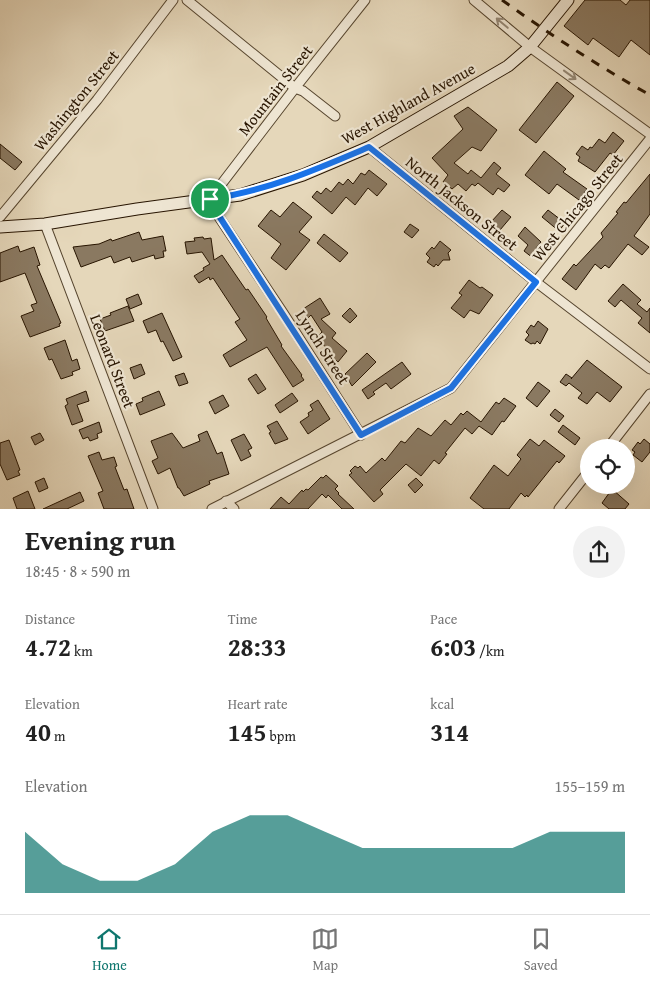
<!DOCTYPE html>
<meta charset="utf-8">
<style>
body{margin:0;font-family:"Gentium Book Plus",serif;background:#f2f2f2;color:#222;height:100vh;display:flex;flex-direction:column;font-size:19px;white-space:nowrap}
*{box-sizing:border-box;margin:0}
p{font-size:16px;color:#767676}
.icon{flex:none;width:28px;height:28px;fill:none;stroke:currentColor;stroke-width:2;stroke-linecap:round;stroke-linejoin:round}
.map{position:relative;height:509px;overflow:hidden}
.drawer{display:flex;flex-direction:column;background:#fff;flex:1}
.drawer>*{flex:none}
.tools{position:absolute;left:580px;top:439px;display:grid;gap:10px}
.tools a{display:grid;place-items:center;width:55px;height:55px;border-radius:50%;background:#fff;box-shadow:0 5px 20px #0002;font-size:25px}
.pin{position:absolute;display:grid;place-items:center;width:42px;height:42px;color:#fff;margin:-21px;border:2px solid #fff;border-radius:50%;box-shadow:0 1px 5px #0007}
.round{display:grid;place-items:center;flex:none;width:52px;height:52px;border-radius:26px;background:#f2f2f2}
.head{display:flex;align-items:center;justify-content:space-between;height:85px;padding:0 25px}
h1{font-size:28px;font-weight:700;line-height:38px}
.metrics{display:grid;grid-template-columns:repeat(3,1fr);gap:8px;height:85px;padding:5px 25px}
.metrics div{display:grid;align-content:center}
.metrics b{font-size:25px;font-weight:700}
.metrics small{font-size:14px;font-weight:400}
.metrics p{font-size:14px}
.chart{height:140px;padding:10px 25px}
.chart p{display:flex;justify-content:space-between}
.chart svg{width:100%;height:90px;margin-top:5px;fill:#0f766e;opacity:.7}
.menu{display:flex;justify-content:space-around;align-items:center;height:70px;border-top:1px solid #e0e0e0;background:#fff;font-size:14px;color:#767676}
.menu a{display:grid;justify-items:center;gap:2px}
.menu .current{color:#0f766e}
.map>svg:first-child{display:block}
.building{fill:#8a7961;stroke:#271400}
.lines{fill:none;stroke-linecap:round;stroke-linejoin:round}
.street-casing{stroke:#56452e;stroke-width:11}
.secondary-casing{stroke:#271400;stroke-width:13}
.street{stroke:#eee5d2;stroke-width:9}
.secondary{stroke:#eee5d2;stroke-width:11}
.rail{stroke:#271400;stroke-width:3;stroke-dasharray:9 9;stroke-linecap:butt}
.oneway{stroke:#948774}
.route-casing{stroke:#fff;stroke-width:10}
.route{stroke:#1a73e8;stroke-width:6}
.labels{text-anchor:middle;stroke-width:4.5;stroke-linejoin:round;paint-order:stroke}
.street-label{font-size:16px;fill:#271400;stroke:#eee5d2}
</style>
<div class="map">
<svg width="650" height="509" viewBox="0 0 650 509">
<rect width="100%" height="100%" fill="#e5d7ba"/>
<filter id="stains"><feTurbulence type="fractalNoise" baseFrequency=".004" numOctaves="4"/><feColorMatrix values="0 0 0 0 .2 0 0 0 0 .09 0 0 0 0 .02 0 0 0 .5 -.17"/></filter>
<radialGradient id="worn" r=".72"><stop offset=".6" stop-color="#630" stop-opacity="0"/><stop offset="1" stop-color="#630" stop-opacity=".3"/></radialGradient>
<g class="building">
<path d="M 585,0 L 620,0 L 626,5 L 630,0 L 650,0 L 650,55 L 631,40 L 619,57 L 593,38 L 588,45 L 564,26 Z"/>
<path d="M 557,82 L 574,96 L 536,143 L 519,130 Z"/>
<path d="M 468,107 L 497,130 L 481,151 L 472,147 L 454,163 L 468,174 L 471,170 L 481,178 L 494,162 L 501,168 L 496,174 L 510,185 L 504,192 L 498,188 L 493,195 L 478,183 L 475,186 L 472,184 L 466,191 L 458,184 L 452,189 L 443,182 L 448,175 L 432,158 L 463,129 L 454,116 Z"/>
<path d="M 613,132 L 624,141 L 613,155 L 610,153 L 595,172 L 578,161 L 580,157 L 576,154 L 582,146 L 588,150 L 590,147 L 592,148 L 599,139 L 605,143 Z"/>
<path d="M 0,144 L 22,162 L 15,170 L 0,158 Z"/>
<path d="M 544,151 L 566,169 L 563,172 L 587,189 L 579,200 L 557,184 L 549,194 L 525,175 Z"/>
<path d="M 369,170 L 387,184 L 377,196 L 368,188 L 355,205 L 346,197 L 332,214 L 312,197 L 317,191 L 321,194 L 326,188 L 331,192 L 339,182 L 343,185 L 348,179 L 353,184 L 361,173 L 365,175 Z"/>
<path d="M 650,174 L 650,214 L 634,236 L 649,247 L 642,255 L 628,244 L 609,268 L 605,265 L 601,269 L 595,264 L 576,290 L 562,279 L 574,264 L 576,266 L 603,237 L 601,233 L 618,213 L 616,212 L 624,202 L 626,203 Z"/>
<path d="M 293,202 L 312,217 L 299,232 L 310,240 L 286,270 L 271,258 L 281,244 L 258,226 L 271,210 L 280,217 Z"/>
<path d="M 502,210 L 511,217 L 500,230 L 491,222 Z"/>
<path d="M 548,210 L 565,223 L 559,231 L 542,217 Z"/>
<path d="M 410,224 L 419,230 L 412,238 L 404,232 Z"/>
<path d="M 525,227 L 541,242 L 536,248 L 539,251 L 533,258 L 524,251 L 528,245 L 518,236 Z"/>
<path d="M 139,232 L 142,240 L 163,236 L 166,251 L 163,251 L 164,257 L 155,259 L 154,255 L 132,262 L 130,257 L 114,263 L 111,256 L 81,267 L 73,247 L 99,244 L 111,239 L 112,241 Z"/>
<path d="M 324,234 L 348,253 L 340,262 L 317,243 Z"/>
<path d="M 203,237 L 204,239 L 211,238 L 214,260 L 222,255 L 246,290 L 248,289 L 267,317 L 266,318 L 282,345 L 281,346 L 302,375 L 301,376 L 304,380 L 293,387 L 267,347 L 230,367 L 223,355 L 247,340 L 235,322 L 240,319 L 213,278 L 210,280 L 209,277 L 199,283 L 194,276 L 204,270 L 203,268 L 210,264 L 202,252 L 187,254 L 185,242 L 195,241 L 194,238 Z"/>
<path d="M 440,241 L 451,250 L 448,253 L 450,260 L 443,260 L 438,266 L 436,264 L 434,267 L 427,262 L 430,258 L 426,254 L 432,247 L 434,249 Z"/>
<path d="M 18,246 L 20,252 L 34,247 L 40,265 L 37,266 L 61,323 L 59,324 L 60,326 L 30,337 L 21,316 L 34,311 L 31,305 L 37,303 L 25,273 L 0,282 L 0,253 Z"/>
<path d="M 469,280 L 480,288 L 482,287 L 493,295 L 479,314 L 470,310 L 464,318 L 451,308 L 462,295 L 459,293 Z"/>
<path d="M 623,284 L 641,300 L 637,304 L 647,312 L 650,308 L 650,333 L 638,323 L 642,318 L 621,300 L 615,307 L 608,301 Z"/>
<path d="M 138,294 L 142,304 L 130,309 L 126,299 Z"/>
<path d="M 320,298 L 330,314 L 321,319 L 336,333 L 332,338 L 347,351 L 338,362 L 331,356 L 332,353 L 316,338 L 322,332 L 311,315 L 308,318 L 303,309 Z"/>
<path d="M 128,306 L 134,321 L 105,331 L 100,319 L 111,315 L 110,313 Z"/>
<path d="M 350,308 L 357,316 L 350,323 L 342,316 Z"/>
<path d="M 162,313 L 182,357 L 173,361 L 163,341 L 161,342 L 156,330 L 148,333 L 143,321 Z"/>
<path d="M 538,321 L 548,329 L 540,344 L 537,341 L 535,344 L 533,343 L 531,344 L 525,340 L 529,335 L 526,332 L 531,325 L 534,327 Z"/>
<path d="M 65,340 L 72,361 L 77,359 L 80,369 L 72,372 L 73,375 L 61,379 L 52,359 L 49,360 L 44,348 Z"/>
<path d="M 367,353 L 376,362 L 352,386 L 345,374 Z"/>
<path d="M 587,360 L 622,387 L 610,402 L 597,392 L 587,404 L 578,398 L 582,393 L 569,383 L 566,386 L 560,382 L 566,374 L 572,378 L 571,379 Z"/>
<path d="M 402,362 L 411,374 L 391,389 L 386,383 L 373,392 L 375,394 L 368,399 L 362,390 Z"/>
<path d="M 141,364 L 145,374 L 134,379 L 130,368 Z"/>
<path d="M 184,373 L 188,383 L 179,386 L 175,376 Z"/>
<path d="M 256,374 L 266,389 L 258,394 L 248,379 Z"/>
<path d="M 538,382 L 550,391 L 537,407 L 526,398 Z"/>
<path d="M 86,391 L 89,401 L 77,405 L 83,421 L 72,425 L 65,406 L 68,404 L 66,399 Z"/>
<path d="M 159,391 L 165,405 L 140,415 L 136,404 L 143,401 L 142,398 Z"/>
<path d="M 292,393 L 298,401 L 280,413 L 275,405 Z"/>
<path d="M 223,395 L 229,406 L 215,414 L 209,402 Z"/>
<path d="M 504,398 L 516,406 L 504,422 L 502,421 L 492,435 L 479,426 L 472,434 L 465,428 L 445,453 L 447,454 L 439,464 L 434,460 L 421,476 L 406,464 L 380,490 L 383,494 L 374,502 L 349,475 L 352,473 L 350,471 L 355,466 L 358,468 L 360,466 L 366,473 L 382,458 L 385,461 L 401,441 L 405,443 L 418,428 L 431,436 L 445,420 L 451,425 L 461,413 L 463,415 L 467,411 L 481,422 L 496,402 L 499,404 Z"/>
<path d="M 318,400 L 330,419 L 308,434 L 300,422 L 309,416 L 308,413 L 313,410 L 310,405 Z"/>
<path d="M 555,409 L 564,416 L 559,422 L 550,415 Z"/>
<path d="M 277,421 L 288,439 L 275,444 L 269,433 L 271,432 L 267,426 Z"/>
<path d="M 99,422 L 102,432 L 97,434 L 98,438 L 90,441 L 88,437 L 83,439 L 79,430 Z"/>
<path d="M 563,425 L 580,438 L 575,445 L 558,432 Z"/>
<path d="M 207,431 L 217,454 L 222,452 L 229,474 L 209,481 L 210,484 L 184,496 L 179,488 L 178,488 L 170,468 L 158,474 L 152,461 L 158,458 L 151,441 L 172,433 L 183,448 L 200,441 L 198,435 Z"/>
<path d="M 40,433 L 44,440 L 35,445 L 31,437 Z"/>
<path d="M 244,434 L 252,448 L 248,450 L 251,456 L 241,461 L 231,440 Z"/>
<path d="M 530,439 L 539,446 L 544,440 L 565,456 L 559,463 L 557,461 L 528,497 L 527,495 L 525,497 L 521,493 L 509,509 L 484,509 L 470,498 L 494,465 L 508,476 L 521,459 L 517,455 Z"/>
<path d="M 644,439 L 650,444 L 650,452 L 642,462 L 633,455 L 635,452 L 632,450 L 638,442 L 640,444 Z"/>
<path d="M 9,440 L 20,470 L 18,471 L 20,475 L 7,480 L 0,464 L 0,443 Z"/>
<path d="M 99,452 L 102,460 L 114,457 L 117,466 L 115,467 L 124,490 L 127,489 L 134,509 L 104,509 L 98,493 L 103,491 L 88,456 Z"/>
<path d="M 326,475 L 338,486 L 335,489 L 339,493 L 338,494 L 354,509 L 342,509 L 328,495 L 326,498 L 322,494 L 308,509 L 270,509 L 281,497 L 289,504 L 302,490 L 303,492 L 306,489 L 308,490 L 321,477 L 323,478 Z"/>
<path d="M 44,478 L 48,488 L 39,492 L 35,482 Z"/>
<path d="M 416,478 L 423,485 L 415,493 L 408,485 Z"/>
<path d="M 612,489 L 629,504 L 625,509 L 609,509 L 602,503 Z"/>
<path d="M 28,491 L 35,509 L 17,509 L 13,498 Z"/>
<path d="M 80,492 L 84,501 L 67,509 L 43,509 Z"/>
</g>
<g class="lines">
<defs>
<g id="street">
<path d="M 187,0 L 295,88 L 303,91 L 335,116"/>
<path d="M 474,0 L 530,47 L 650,134"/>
<path d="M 369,147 L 536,282 L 650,369"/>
<path d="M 0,217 L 97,100 L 173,0"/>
<path d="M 45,224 L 153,509"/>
<path d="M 361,435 L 283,313 L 219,217 L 210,199 L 295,88 L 365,0"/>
<path d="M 608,448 L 650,394"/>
<path d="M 226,501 L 234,509"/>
<path d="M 212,509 L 451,388 L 650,139"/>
<path d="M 559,509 L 589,471"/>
</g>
<path id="secondary" d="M 0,227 L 45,224 L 137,209 L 240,195 L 303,175 L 369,147 L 508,66 L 530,47 L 568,0"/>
</defs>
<use href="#street" class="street-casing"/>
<use href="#secondary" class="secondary-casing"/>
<use href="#street" class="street"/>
<use href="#secondary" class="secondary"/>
<path class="rail" d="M 502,0 C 551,35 598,66 650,95"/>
</g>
<defs><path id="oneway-shaft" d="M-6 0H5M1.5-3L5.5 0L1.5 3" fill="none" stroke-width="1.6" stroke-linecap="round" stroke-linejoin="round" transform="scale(1.25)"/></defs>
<g class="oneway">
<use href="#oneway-shaft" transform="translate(502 23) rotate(-140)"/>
<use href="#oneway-shaft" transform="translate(570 75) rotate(36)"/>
</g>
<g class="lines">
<defs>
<path id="route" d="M 369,147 L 536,282 L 451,388 L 361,435 L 219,216 L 210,199 C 267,191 317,169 369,147 Z"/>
</defs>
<use href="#route" class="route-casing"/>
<use href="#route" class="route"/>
</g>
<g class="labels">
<g class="street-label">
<text transform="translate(275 90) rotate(-52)" y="6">Mountain Street</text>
<text transform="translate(76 100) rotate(-51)" y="6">Washington Street</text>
<text transform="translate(408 103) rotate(-29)" y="6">West Highland Avenue</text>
<text transform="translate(462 203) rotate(39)" y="6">North Jackson Street</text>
<text transform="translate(577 207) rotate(-51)" y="6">West Chicago Street</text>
<text transform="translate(323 347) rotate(57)" y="6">Lynch Street</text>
<text transform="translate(113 361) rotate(69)" y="6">Leonard Street</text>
</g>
</g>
<rect width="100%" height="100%" filter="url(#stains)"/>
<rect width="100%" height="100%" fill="url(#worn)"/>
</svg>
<div class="tools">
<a><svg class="icon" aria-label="locate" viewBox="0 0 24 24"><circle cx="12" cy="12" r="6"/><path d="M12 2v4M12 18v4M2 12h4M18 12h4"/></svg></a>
</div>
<div class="pin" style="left:210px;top:199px;background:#1e9e55"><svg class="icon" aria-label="arrive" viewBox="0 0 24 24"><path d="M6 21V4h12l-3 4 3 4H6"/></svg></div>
</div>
<section class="drawer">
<div class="head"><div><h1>Evening run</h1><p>18:45 · 8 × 590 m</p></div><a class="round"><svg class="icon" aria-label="share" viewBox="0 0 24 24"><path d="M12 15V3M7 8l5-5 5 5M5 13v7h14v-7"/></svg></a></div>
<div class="metrics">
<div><p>Distance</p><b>4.72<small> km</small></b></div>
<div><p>Time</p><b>28:33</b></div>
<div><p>Pace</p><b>6:03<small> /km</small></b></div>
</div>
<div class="metrics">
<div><p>Elevation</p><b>40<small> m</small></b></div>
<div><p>Heart rate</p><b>145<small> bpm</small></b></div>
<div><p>kcal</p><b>314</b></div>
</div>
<div class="chart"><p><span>Elevation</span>155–159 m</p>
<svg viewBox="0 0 160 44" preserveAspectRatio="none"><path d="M0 44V14L10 30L20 38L30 38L40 30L50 14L60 6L70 6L80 14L90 22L100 22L110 22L120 22L130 22L140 14L150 14L160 14V44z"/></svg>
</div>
</section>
<nav class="menu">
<a class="current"><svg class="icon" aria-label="home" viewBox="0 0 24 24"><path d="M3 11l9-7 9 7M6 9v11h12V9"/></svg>Home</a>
<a><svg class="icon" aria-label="map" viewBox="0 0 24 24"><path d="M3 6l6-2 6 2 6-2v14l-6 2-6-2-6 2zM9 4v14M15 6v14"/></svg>Map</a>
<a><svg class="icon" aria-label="saved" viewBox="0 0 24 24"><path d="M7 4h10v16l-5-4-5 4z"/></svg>Saved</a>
</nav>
